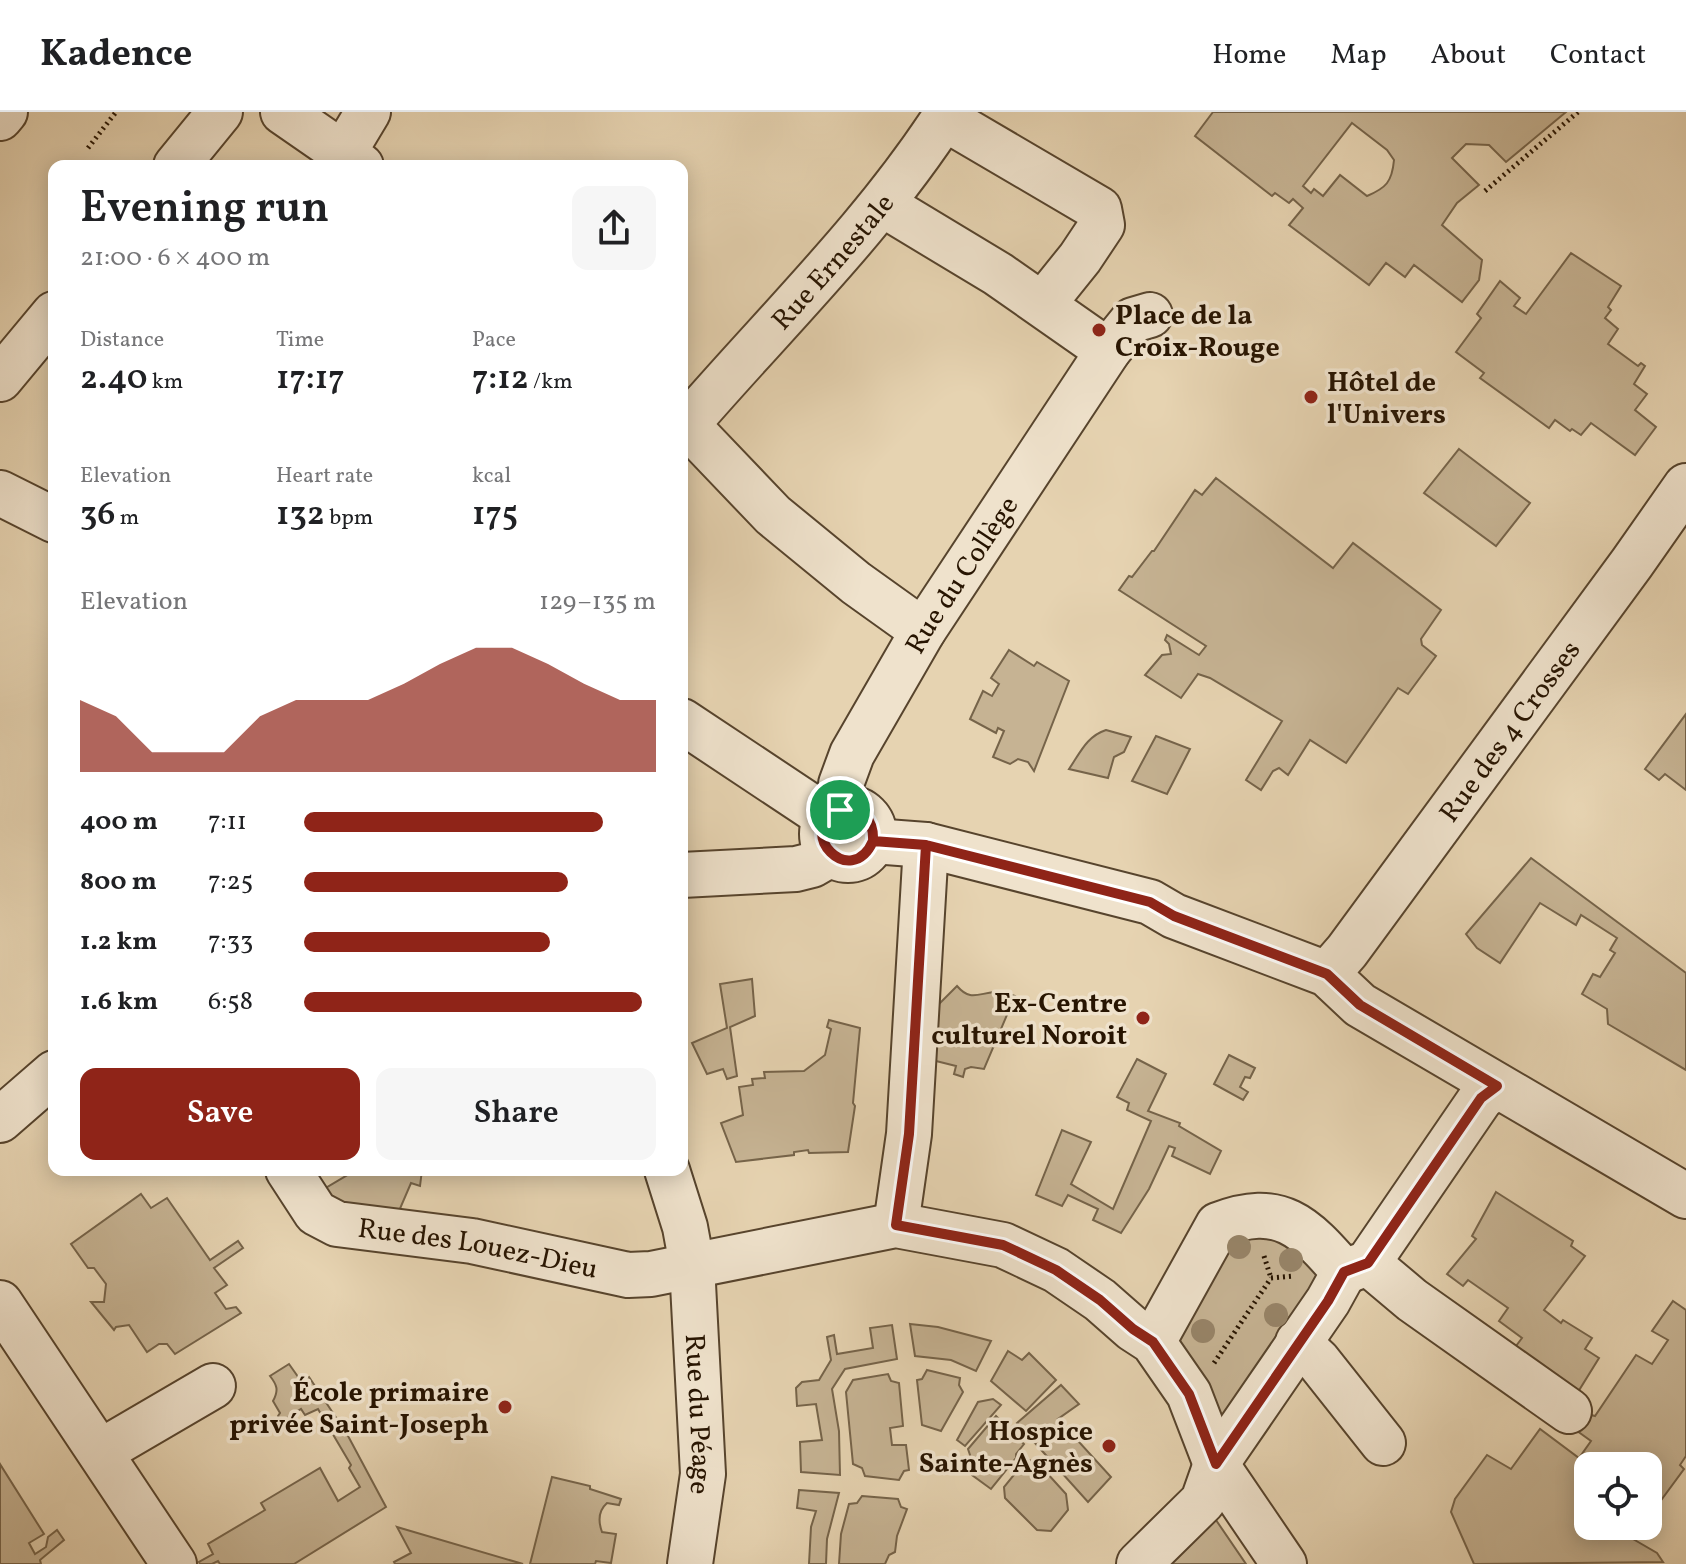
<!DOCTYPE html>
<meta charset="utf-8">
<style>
body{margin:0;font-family:Vollkorn,serif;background:#f6f6f6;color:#202124;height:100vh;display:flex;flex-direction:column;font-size:30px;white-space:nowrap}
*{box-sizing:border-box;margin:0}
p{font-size:26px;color:#757577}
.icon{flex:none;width:44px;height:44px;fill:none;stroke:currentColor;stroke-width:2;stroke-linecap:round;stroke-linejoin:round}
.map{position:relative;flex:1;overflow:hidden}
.drawer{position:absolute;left:48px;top:48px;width:640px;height:1016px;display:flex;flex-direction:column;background:#fff;border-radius:16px;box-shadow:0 4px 20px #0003}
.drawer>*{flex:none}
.buttons{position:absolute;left:1574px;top:1340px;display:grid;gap:16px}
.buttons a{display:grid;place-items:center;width:88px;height:88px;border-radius:16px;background:#fff;box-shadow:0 4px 20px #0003;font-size:40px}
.pin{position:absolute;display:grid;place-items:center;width:68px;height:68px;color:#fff;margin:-34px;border:4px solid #fff;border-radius:50%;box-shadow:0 2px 8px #0007}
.round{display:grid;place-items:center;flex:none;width:84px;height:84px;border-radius:16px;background:#f6f6f6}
.summary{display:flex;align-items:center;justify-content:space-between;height:136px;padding:0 32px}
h1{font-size:44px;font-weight:600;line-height:60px}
.stats{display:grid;grid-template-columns:repeat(3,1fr);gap:12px;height:136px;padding:8px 32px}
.stats div{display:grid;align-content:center}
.stats b{font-size:34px;font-weight:600}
.stats small{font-size:22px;font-weight:400}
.stats p{font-size:22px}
.chart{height:224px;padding:16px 32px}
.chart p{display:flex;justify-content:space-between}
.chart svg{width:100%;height:144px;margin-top:8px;fill:#8f2418;opacity:.7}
.primary-button{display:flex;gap:16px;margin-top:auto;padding:16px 32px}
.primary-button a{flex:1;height:92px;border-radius:16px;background:#8f2418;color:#fff;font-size:32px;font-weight:600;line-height:92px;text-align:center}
.primary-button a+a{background:#f6f6f6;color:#202124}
ul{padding:0 32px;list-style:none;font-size:26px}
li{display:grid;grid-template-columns:128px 96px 1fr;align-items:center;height:60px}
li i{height:20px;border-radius:10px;background:#8f2418}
header{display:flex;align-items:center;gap:48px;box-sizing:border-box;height:112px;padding:0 40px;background:#fff;border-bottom:2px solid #e0e0e0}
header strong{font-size:38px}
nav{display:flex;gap:44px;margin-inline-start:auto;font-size:28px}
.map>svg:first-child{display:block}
.green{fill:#c6b393;stroke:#76644a;stroke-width:2;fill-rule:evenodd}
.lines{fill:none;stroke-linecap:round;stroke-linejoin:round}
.minor-casing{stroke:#57442d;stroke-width:48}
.path{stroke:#271401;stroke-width:5;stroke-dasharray:2 4;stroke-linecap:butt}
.minor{stroke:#efe2cc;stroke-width:44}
.tree{fill:#978468}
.route-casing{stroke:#fff;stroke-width:16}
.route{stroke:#8f2418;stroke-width:10}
.poi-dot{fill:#8f2418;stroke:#efe2cc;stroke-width:3}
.labels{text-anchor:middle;stroke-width:7;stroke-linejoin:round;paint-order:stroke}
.street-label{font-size:28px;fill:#271401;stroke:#efe2cc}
.poi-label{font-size:28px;font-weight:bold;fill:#271401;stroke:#efe2cc;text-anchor:end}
</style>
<header>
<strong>Kadence</strong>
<nav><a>Home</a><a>Map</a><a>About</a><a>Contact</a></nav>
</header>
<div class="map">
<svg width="1686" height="1452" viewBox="0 0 1686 1452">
<rect width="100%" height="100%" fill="#e6d3b1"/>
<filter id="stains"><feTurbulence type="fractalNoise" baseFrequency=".0025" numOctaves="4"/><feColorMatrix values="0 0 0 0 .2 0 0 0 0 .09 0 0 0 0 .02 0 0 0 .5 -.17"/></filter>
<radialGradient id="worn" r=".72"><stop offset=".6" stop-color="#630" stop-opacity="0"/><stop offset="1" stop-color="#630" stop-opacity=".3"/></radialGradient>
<g class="green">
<path d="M 1213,0 L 1566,0 L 1506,50 L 1489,33 L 1466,32 L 1452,46 L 1479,73 L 1457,91 L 1442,113 L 1482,148 L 1479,168 L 1462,190 L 1414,153 L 1405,165 L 1386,151 L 1369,173 L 1289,113 L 1303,96 L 1293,87 L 1289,91 L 1275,81 L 1272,84 L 1195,24 ZM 1352,11 L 1387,38 L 1394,48 C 1392,70 1386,76 1367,84 L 1340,63 L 1323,84 L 1314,77 L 1311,81 L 1303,74 Z"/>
<path d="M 1571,141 L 1621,174 L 1608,195 L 1611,198 L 1605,206 L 1618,217 L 1608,232 L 1638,254 L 1641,251 L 1645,254 L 1634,272 L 1647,282 L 1635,298 L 1656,315 L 1635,343 L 1591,311 L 1581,323 L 1572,317 L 1570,319 L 1555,308 L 1549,316 L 1480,266 L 1484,261 L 1456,240 L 1481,206 L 1477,202 L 1500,169 L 1520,186 L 1514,194 L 1526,202 Z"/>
<path d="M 1459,337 L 1530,391 L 1496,434 L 1424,381 Z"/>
<path d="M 1216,366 L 1333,456 L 1353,431 L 1441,498 L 1421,527 L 1422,533 L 1436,544 L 1408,582 L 1398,576 L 1346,651 L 1310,628 L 1288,663 L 1279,656 L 1273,659 L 1261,678 L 1246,668 L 1282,609 L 1210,566 L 1198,562 L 1181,586 L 1145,563 L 1162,543 L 1171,542 L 1169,532 L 1165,528 L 1167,523 L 1199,543 L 1206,534 L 1119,478 L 1129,464 L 1132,465 L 1152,439 L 1154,439 L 1195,378 L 1202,383 Z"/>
<path d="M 1009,538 L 1034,554 L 1037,550 L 1069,569 L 1034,659 L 1028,650 L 1018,647 L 1010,652 L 993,645 L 1004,619 L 998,616 L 996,621 L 970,607 L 983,579 L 992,584 L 999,572 L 991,566 Z"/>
<path d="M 1686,602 L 1686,678 L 1665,662 L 1659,668 L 1645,657 Z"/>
<path d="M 1106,618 L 1131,625 L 1124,640 L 1114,645 L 1108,666 L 1069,657 C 1080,641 1087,624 1106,618 Z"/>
<path d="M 1156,624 L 1190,637 L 1167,682 L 1132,669 Z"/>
<path d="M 1531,746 L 1686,861 L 1686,958 L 1608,912 L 1607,897 L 1582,882 L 1593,862 L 1600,865 L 1615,841 L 1610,838 L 1617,826 L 1581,803 L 1576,813 L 1540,791 L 1500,851 L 1477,836 L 1466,822 Z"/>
<path d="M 752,867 L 755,904 L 730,915 L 737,964 L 727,967 L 723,957 L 707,962 L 692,931 L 727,916 L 720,872 Z"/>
<path d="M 957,874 C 970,889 977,882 994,880 C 1001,879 1008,882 1015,884 L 984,957 L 971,955 L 965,957 L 963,965 L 954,962 L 956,954 L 924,946 L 938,893 Z"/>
<path d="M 829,908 L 860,916 L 853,991 L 855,994 L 848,1040 L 809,1041 L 808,1038 L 794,1040 L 794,1043 L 736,1050 L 721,1011 L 743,1003 L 739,975 L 753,973 L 752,967 L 765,966 L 764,960 L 804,959 L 825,943 L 831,917 L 827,915 Z"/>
<path d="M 1229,943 L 1255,956 L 1250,966 L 1245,965 L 1240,975 L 1248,980 L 1243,988 L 1214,972 Z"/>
<path d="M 1137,947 L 1166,962 L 1148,999 L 1180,1011 L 1179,1014 L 1221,1039 L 1210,1062 L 1172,1044 L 1175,1036 L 1169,1034 L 1149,1077 L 1121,1121 L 1093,1108 L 1098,1097 L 1068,1083 L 1062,1094 L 1036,1083 L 1062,1018 L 1091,1030 L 1071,1072 L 1113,1097 L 1151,1009 L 1127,998 L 1129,991 L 1117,985 Z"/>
<path d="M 347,1058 L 422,1058 L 420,1074 L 411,1071 L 396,1106 L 340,1100 L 319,1080 L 349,1062 Z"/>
<path d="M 1496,1080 L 1573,1129 L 1571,1134 L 1585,1144 L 1544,1198 L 1561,1211 L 1563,1208 L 1592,1226 L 1585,1237 L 1599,1246 L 1573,1288 L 1507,1246 L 1522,1226 L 1499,1209 L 1508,1196 L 1468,1168 L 1463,1174 L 1447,1162 L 1476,1127 L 1472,1124 Z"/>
<path d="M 141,1082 L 151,1096 L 167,1086 L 210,1148 L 238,1129 L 243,1136 L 214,1156 L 227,1173 L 215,1181 L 226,1197 L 236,1195 L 241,1201 L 175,1242 L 167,1232 L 159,1232 L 147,1240 L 129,1213 L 116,1215 L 114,1218 L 91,1190 L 104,1190 L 106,1172 L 94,1156 L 88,1156 L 71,1132 Z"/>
<path d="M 1238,1105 L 1344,1160 L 1216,1352 L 1153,1230 Z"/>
<path d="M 1673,1189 L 1686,1198 L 1686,1344 L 1680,1353 L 1684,1357 L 1648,1406 L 1648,1354 L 1588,1354 L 1588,1414 L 1642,1414 L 1633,1427 L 1657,1441 L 1663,1450 L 1474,1452 L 1451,1400 L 1455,1387 L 1487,1343 L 1511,1357 L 1540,1317 L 1579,1346 L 1591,1329 L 1573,1316 L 1584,1301 L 1595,1304 L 1636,1243 L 1652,1252 L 1668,1228 L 1652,1219 Z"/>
<path d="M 910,1212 L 938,1215 L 991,1229 L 976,1259 L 951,1248 L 915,1244 Z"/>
<path d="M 892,1213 L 897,1247 L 845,1257 L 832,1277 L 839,1319 L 840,1363 L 801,1360 L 800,1330 L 822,1328 L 816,1292 L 797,1294 L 796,1276 L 802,1270 L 819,1268 L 831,1248 L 827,1225 L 834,1223 L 837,1242 L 873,1236 L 870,1216 Z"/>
<path d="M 1008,1239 L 1022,1248 L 1029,1241 L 1056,1268 L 1026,1299 L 991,1269 Z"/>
<path d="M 289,1252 L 301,1269 L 309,1265 L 347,1322 L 386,1395 L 294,1452 L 220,1452 L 218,1449 L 212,1452 L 200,1452 L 199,1450 L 213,1442 L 208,1432 L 265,1398 L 261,1391 L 320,1356 L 338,1389 L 360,1375 L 349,1356 L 351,1353 L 318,1297 L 305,1303 L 301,1297 L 281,1310 L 278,1304 L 280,1301 L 273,1289 C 279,1278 277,1273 270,1264 Z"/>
<path d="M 927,1258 L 960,1266 L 959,1273 L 963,1280 L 941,1319 L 922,1313 L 917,1268 L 922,1267 Z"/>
<path d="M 888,1262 L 891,1269 L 899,1271 L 903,1314 L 890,1316 L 892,1333 L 906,1333 L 909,1358 L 904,1359 L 899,1368 L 865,1364 L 862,1356 L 853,1352 L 846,1280 L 853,1268 Z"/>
<path d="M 1061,1273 L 1079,1292 L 1058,1307 L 1111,1365 L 1088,1390 L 1017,1311 Z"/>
<path d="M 993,1287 L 1001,1293 L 965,1334 L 957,1328 L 978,1290 Z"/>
<path d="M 996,1304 L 1024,1332 L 1016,1342 L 1016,1346 L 991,1377 L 972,1363 L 974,1355 L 968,1337 Z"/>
<path d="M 1026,1348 L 1036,1349 L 1066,1382 L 1068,1398 L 1051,1419 L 1037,1418 L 1005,1386 L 1004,1375 Z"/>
<path d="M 0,1352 L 44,1422 L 29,1431 L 35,1442 L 46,1435 L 48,1425 L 57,1418 L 64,1428 L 40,1448 L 41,1452 L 0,1452 Z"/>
<path d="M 552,1365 L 590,1374 L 590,1377 L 621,1387 L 619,1393 L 607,1391 C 598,1399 598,1409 602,1420 L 616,1422 L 611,1451 L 596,1449 L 595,1452 L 530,1452 Z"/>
<path d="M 799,1378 L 839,1381 L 827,1427 L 826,1452 L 809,1452 L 811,1415 L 816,1399 L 797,1396 Z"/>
<path d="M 862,1384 L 898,1387 L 901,1395 L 907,1397 L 897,1424 L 895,1440 L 889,1443 L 885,1452 L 839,1452 L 841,1422 L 849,1392 L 857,1391 Z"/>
<path d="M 1203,1389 L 1246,1452 L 1139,1452 Z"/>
<path d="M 397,1415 L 523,1452 L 395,1452 L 394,1450 L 411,1441 Z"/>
</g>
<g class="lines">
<defs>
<g id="minor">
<path d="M 283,0 L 361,54"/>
<path d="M 0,6 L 5,0"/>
<path d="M 944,6 L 1099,97 L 1102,113 L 1080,146 L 1043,192"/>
<path d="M 344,40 L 368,0"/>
<path d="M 176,54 L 220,0"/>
<path d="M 882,92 L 998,162 L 1108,239"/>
<path d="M 0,267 L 54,202"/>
<path d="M 687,313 L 773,403 L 856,471 L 923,519"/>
<path id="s1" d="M 682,318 C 772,213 873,117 948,0"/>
<path d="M 0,381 L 54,408"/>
<path d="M 682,609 L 828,706"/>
<circle cx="848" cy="722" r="26"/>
<path id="s2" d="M 840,698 L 841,672 L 852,642 L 923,519 L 1108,239 L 1133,208 L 1150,203"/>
<path d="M 873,729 L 926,733 L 1150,790 L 1174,804 L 1327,862 L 1360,893 L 1686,1084"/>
<path d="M 682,763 L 796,757 L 812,753 L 831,742"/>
<path id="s3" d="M 1327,862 L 1347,839 L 1632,451 L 1686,374"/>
<path d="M 0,1008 L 54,961"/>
<path id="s4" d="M 288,1058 L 316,1101 L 337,1112 L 472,1129 L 628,1163 L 651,1162 L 896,1113 L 1003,1133 L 1056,1158 L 1100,1188 L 1133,1217 L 1153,1230 L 1189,1282 L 1216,1352 L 1284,1452"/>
<path id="s5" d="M 667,1058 L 685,1115 L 692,1153 L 703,1362 L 690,1452"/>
<path d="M 896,1113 L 909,1022 L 926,733"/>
<path d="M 1368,1151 L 1412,1188 L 1569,1299"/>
<path d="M 1344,1160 L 1368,1151 L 1481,986 L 1497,974"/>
<path d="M 0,1191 L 174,1452"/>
<path d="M 1298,1230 L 1318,1249 L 1383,1331"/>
<path d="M 100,1340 L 213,1274"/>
<path d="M 1139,1452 L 1203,1389 L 1216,1352 L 1328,1189 L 1344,1160 C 1304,1114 1280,1089 1218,1113 L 1153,1230"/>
</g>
</defs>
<use href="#minor" class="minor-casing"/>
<g class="path">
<path d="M 88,36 L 116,0"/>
<path d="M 1485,79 L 1578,0"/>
<path d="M 1264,1144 L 1271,1166"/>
<path d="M 1271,1166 L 1294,1164"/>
<path d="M 1214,1251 L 1271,1166"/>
</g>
<use href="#minor" class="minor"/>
</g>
<g class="tree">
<circle cx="1239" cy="1135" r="12"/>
<circle cx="1291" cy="1148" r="12"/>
<circle cx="1276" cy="1203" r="12"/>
<circle cx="1203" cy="1219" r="12"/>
</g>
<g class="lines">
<defs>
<path id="route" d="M 840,698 C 862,694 874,708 873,729 L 926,733 L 909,1022 L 896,1113 L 1003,1133 L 1056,1158 L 1100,1188 L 1133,1217 L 1153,1230 L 1189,1282 L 1216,1352 L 1328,1189 L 1344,1160 L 1368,1151 L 1481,986 L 1497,974 L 1360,893 L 1327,862 L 1174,804 L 1150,790 L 926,733 L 873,729 C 851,779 793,719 840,698"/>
</defs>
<use href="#route" class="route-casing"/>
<use href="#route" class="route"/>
</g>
<g class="poi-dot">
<circle cx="1099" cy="218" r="8"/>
<circle cx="1311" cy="285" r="8"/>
<circle cx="1143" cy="906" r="8"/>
<circle cx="505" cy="1295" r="8"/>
<circle cx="1109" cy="1334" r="8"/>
</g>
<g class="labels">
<g class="street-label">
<text dy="10" stroke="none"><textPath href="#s1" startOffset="226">Rue Ernestale</textPath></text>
<text dy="10" stroke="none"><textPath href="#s2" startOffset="268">Rue du Collège</textPath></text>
<text dy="10" stroke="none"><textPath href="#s3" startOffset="304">Rue des 4 Crosses</textPath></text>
<text dy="10" stroke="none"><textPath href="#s4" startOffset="218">Rue des Louez-Dieu</textPath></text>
<text dy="10" stroke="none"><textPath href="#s5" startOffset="248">Rue du Péage</textPath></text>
</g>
<g class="poi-label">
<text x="1115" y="212" text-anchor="start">Place de la<tspan x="1115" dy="32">Croix-Rouge</tspan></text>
<text x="1327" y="279" text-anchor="start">Hôtel de<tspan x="1327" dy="32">l'Univers</tspan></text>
<text x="1127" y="900">Ex-Centre<tspan x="1127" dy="32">culturel Noroit</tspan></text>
<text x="489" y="1289">École primaire<tspan x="489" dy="32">privée Saint-Joseph</tspan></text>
<text x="1093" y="1328">Hospice<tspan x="1093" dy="32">Sainte-Agnès</tspan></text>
</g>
</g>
<rect width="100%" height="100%" filter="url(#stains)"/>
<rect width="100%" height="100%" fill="url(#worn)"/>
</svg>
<div class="buttons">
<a><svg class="icon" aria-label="locate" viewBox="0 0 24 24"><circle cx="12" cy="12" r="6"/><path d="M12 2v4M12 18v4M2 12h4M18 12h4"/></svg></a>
</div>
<div class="pin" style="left:840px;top:698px;background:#1e9e55"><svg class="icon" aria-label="arrive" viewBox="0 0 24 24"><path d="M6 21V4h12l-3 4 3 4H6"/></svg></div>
<section class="drawer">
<div class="summary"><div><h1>Evening run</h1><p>21:00 · 6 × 400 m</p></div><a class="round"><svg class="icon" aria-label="share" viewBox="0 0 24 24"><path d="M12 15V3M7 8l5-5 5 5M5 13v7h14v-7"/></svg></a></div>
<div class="stats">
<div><p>Distance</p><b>2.40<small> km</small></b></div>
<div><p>Time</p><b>17:17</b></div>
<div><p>Pace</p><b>7:12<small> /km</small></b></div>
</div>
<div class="stats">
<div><p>Elevation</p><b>36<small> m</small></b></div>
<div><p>Heart rate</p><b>132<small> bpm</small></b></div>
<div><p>kcal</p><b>175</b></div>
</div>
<div class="chart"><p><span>Elevation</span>129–135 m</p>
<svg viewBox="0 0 160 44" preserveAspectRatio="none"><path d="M0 44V22L10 27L20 38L30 38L40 38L50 27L60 22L70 22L80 22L90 17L100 11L110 6L120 6L130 11L140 17L150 22L160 22V44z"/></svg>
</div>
<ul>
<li><b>400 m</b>7:11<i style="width:85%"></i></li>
<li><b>800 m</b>7:25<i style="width:75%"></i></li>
<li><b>1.2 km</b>7:33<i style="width:70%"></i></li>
<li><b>1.6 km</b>6:58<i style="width:96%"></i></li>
</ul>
<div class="primary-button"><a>Save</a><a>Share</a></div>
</section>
</div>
